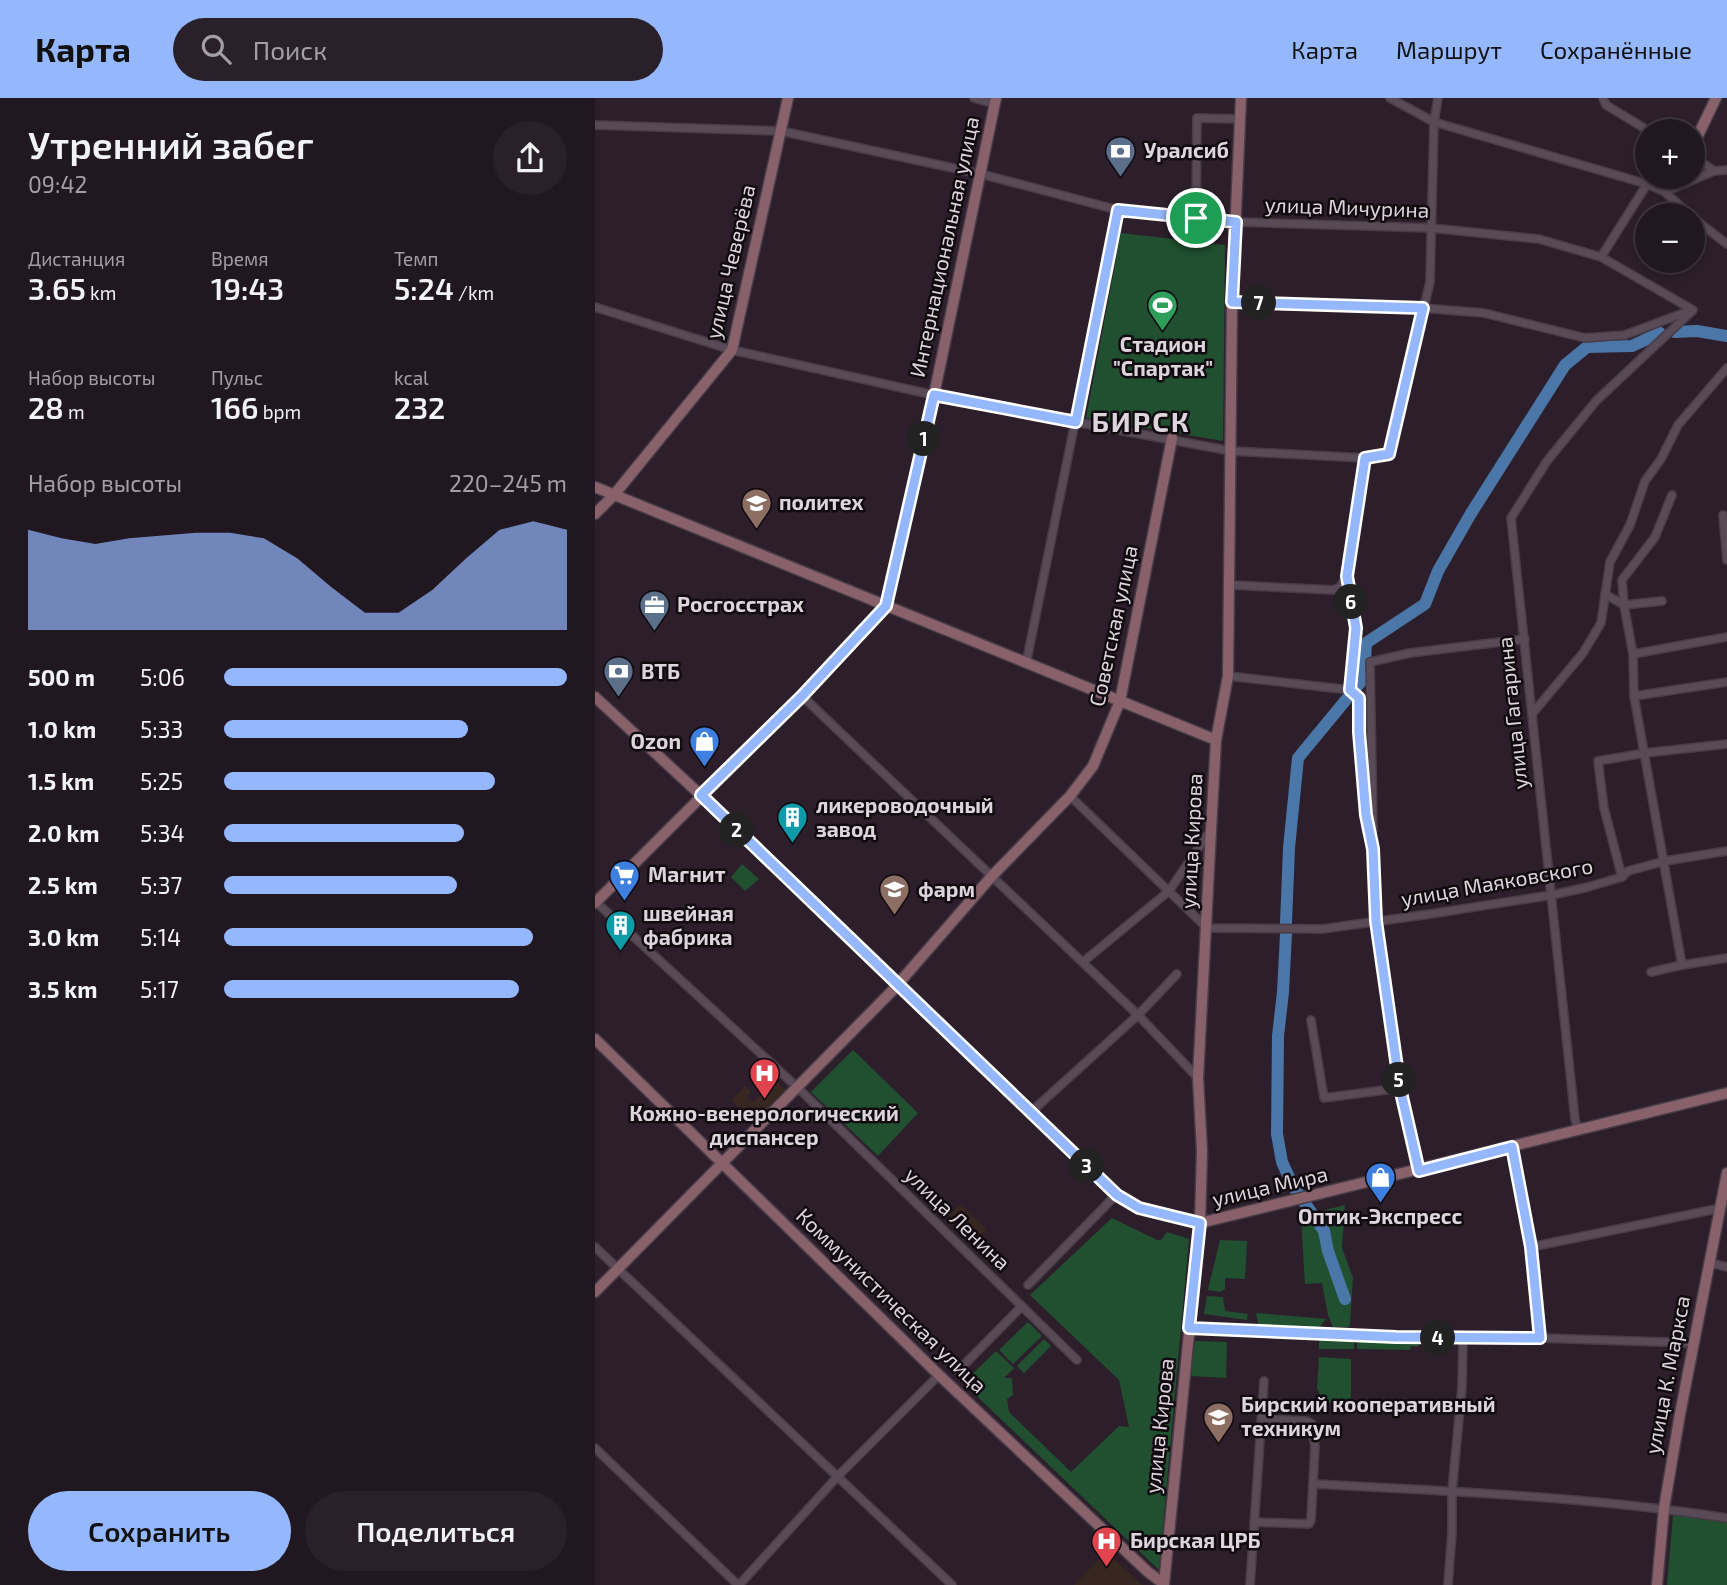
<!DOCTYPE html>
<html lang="ru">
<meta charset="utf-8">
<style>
body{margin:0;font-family:"Exo 2",sans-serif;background:#292029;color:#f1f3f6;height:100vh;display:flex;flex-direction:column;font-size:26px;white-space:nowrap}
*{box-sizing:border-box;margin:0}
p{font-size:23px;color:#a29fa5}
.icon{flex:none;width:38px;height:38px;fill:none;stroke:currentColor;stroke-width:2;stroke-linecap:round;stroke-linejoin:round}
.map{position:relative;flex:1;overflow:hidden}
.panel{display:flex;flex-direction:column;background:#211720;width:595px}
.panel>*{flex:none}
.fabs{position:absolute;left:1040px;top:21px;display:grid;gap:14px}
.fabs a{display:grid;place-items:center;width:70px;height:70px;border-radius:50%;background:#211720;box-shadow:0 4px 10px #0003,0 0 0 2px #3e363e;font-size:35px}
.pin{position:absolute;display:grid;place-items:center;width:60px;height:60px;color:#fff;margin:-30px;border:4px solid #fff;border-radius:50%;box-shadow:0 2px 7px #0007}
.km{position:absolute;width:35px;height:35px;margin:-18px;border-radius:50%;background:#222;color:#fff;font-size:19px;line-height:35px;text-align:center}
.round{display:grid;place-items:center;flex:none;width:74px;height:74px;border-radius:37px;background:#292029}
.headline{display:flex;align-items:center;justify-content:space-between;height:119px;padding:0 28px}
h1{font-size:38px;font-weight:600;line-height:52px}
.stats{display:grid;grid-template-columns:repeat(3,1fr);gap:10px;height:119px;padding:7px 28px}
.stats div{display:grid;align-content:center}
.stats b{font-size:30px;font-weight:600}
.stats small{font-size:19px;font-weight:400}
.stats p{font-size:19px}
.chart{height:196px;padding:14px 28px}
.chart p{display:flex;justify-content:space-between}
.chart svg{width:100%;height:126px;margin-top:7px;fill:#94b7fd;opacity:.7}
.primary-button{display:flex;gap:14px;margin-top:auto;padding:14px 28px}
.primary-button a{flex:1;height:80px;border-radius:42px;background:#94b7fd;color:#111;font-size:28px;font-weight:600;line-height:80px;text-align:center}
.primary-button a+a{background:#292029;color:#f1f3f6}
ul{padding:0 28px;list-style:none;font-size:23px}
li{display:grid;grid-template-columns:112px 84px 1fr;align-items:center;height:52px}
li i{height:18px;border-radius:9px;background:#94b7fd}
header{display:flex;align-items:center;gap:42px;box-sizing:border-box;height:98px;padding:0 35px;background:#94b7fd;color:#111}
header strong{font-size:33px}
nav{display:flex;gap:38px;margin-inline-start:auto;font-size:24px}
.search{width:490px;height:63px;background:#292029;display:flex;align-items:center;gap:18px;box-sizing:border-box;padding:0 24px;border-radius:38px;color:#a29fa5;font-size:26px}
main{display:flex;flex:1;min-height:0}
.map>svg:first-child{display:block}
.medical{fill:#382620}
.green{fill:#205030}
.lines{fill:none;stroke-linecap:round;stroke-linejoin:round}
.river{stroke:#4b77a8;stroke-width:12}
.street-casing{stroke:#483d47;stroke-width:10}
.secondary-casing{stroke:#483d47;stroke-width:13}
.street{stroke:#594a58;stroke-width:7}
.secondary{stroke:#88616b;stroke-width:10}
.route-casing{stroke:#fff;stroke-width:14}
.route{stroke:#94b7fd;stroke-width:9}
.labels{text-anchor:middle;stroke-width:5;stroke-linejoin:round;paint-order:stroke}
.poi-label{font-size:21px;font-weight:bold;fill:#ddd4dc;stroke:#110b10;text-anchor:start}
.street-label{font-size:21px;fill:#ddd4dc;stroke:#110b10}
.district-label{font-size:28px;font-weight:bold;letter-spacing:2px;fill:#ddd4dc;stroke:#110b10}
</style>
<header>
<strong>Карта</strong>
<div class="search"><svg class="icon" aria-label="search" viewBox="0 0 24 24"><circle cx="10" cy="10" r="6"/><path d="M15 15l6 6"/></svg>Поиск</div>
<nav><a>Карта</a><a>Маршрут</a><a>Сохранённые</a></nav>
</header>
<main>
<section class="panel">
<div class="headline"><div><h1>Утренний забег</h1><p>09:42</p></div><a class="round"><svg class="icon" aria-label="share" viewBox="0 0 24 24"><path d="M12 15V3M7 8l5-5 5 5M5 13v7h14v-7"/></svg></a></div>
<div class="stats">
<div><p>Дистанция</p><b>3.65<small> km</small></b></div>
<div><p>Время</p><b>19:43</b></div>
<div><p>Темп</p><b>5:24<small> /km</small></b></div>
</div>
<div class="stats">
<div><p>Набор высоты</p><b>28<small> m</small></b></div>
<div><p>Пульс</p><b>166<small> bpm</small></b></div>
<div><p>kcal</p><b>232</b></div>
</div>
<div class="chart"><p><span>Набор высоты</span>220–245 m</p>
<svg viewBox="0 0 160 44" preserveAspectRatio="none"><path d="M0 44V9L10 12L20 14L30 12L40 11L50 10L60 10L70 12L80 19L90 29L100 38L110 38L120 30L130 19L140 9L150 6L160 9V44z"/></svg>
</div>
<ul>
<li><b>500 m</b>5:06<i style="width:100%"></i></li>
<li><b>1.0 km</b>5:33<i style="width:71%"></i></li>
<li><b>1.5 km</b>5:25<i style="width:79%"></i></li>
<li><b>2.0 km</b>5:34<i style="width:70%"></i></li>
<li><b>2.5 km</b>5:37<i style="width:68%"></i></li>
<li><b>3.0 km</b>5:14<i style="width:90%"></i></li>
<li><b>3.5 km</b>5:17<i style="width:86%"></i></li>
</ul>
<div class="primary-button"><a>Сохранить</a><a>Поделиться</a></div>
</section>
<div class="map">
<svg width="1132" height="1487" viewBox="0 0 1132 1487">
<rect width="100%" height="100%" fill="#2c1f2b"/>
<g class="medical">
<path d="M 180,982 L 190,992 L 158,1024 L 136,1002 L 150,988 L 156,994 L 152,998 L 158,1004 Z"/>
<path d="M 365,1106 L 392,1131 L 381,1144 L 354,1118 Z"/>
<path d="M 511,1454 L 548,1487 L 479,1487 Z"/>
</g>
<g class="green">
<path d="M 526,135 L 630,147 L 628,343 L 491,320 Z"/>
<path d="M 147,766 L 164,781 L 150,793 L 136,779 Z"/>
<path d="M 258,952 L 323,1015 L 283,1058 L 216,994 Z"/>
<path d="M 750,1107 L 747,1150 L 758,1180 L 755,1225 L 754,1229 L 738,1229 L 733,1217 L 727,1185 L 710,1186 L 706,1118 Z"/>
<path d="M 517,1120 L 562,1142 L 566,1142 L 572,1134 L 594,1141 L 564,1472 L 368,1285 L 401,1253 L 419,1270 L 409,1280 L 417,1280 L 418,1297 L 412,1301 L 414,1314 L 476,1374 L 524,1328 L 534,1329 L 524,1282 L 435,1197 Z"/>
<path d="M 625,1142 L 652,1143 L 650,1181 L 630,1180 L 630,1191 L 625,1194 L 613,1192 Z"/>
<path d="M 612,1198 L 628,1199 L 630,1213 L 653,1216 L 652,1222 L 609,1216 Z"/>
<path d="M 661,1215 L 731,1221 L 723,1231 L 664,1229 Z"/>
<path d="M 433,1224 L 447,1238 L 418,1266 L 404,1252 Z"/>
<path d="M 449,1241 L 456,1248 L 429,1275 L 422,1268 Z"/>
<path d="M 724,1241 L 759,1242 L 759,1251 L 724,1251 Z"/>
<path d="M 762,1242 L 824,1243 L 823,1249 L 816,1248 L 815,1252 L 762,1251 Z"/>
<path d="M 600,1243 L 632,1244 L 631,1280 L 596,1278 Z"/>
<path d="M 724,1259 L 756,1261 L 756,1306 L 728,1304 L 722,1290 Z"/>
<path d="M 1078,1417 L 1132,1425 L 1132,1487 L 1072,1487 Z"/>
</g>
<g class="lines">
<g class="river">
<path d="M 1080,234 L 1102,233 L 1132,238"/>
<path d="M 691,825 L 694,750 L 703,660 L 769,580 L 771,545 L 830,506 L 843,473 L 875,417 L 970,267 L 992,249 L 1037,248 L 1065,235"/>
<path d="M 691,836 L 688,894 L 683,938 L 682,1036 L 687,1064 L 698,1088 L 729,1133 L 733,1153 L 750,1201"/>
</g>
<defs>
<g id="street">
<path d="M 379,0 L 400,6"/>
<path d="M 795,0 L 839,24 L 1052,86 L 1006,159"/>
<path d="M 1008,0 L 1011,7 L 1054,33"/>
<path d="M 0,27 L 186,33 L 386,76 L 523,112 L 641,124 L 836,130 L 944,141 L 1006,159 L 1098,212 L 1001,303 L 952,363 L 916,420 L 980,1021 L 983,1032"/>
<path d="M 1097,57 L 1119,73"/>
<path d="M 1052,86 L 1070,94 L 1095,117"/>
<path d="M 1070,94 L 1119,73 L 1132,72"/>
<path d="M 1097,119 L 1132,146"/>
<path d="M 601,120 L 602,20 L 645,21"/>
<path d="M 637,204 L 828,210 L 889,215 L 990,240 L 1030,237 L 1094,213"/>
<path d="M 0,209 L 137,252 L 339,297 L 481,324 L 636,353 L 770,360 L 794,356 L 835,184 L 839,24 L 843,0"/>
<path d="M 770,360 L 752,478 L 761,530 L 755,592 L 764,600 L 764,634 L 771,717 L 778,751 L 781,823 L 805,990 L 824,1072"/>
<path d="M 1128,417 L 1132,462"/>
<path d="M 635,487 L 739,492 L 745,489 L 751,479"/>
<path d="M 1010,496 L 1029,507 L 1038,556 L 1039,598 L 1087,867 L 1132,860"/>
<path d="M 1067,503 L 1029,507 L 1027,482 L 1060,439 L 1077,397"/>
<path d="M 1038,556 L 1132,539"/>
<path d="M 431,566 L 523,112"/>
<path d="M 633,578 L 755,592"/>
<path d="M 207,598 L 543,917 L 603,980"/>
<path d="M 1039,598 L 1132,584"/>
<path d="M 937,616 L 988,555 L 1006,525 L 1015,464 L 1035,427 L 1050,383 L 1066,361 L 1083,327 L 1132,270"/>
<path d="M 475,698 L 612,830 L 727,831 L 835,816 L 957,797 L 993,789 L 1027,779 L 1033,773 L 1070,763 L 1132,753"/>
<path d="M 778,732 L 775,564 L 815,555 L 930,541"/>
<path d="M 1027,779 L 1009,710 L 1003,663 L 1050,655 L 1132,646"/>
<path d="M 1,804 L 203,990 L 482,1262"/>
<path d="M 488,864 L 574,793 L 615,733"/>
<path d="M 1056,874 L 1087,867"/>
<path d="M 716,922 L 729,1000 L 805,990"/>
<path d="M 436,1014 L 543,917 L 582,876"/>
<path d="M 917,1049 L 936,1149 L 945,1240"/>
<path d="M 0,1149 L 357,1487"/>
<path d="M 936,1149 L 1126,1110"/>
<path d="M 1115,1165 L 1132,1169"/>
<path d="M 433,1187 L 521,1097"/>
<path d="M 594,1230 L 801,1239 L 945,1240 L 1097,1245"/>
<path d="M 363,1273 L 427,1208"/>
<path d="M 0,1350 L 143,1487"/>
<path d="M 719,1386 C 856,1393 995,1399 1132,1420"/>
<path d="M 659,1424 L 714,1426 L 716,1422 L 720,1349 L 717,1326 L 711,1323 L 667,1321"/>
<path d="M 144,1487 L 243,1378 L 344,1277"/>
<path d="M 655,1487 L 669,1283"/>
<path d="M 853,1487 L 857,1434 L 857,1393 L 867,1289 L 868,1240"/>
</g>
<g id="secondary">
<path d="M 1097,50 L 1121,0"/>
<path d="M 0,389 L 621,642"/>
<path d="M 0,416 L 19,397 L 137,252 L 193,0"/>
<path d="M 0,599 L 111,702 L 521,1097 L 544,1110 L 605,1125 L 1132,995"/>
<path d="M 0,805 L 207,598 L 291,508 L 339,297 L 401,0"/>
<path d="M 0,941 L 344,1277 L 553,1474 L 569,1486"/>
<path d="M 0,1194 L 297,893 L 397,778 L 475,698 L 498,668 L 525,603 L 577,340"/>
<path d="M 569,1486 L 605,1125 L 607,1053 L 603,980 L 616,732 L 621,642 L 633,578 L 637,204 L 646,0"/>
<path d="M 1062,1487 L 1069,1410 L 1085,1316 L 1132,1075"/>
</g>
</defs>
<use href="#street" class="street-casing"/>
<use href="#secondary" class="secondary-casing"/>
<use href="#street" class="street"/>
<use href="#secondary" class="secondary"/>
</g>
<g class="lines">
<defs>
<path id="route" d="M 523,112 L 641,124 L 637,204 L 828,210 L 794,356 L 770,360 L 752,478 L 761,530 L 755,592 L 764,600 L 764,634 L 771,717 L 778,751 L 781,823 L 805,990 L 824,1073 L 917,1049 L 936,1149 L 945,1240 L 801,1239 L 594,1230 L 605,1125 L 544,1110 L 522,1097 L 106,697 L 207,598 L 291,508 L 339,297 L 481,324 Z"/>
</defs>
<use href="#route" class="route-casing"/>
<use href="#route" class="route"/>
</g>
<defs>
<symbol id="bank-pin" viewBox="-11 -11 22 30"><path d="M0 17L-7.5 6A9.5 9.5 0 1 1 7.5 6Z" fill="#5c6f8a" stroke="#110b10"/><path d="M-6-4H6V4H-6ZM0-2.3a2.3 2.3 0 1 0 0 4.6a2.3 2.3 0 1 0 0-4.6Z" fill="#fff"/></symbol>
<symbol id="stadium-pin" viewBox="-11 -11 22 30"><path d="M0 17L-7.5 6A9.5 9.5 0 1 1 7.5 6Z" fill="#2e9e5b" stroke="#110b10"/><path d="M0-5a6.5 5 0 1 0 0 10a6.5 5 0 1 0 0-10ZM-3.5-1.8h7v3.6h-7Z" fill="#fff"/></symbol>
<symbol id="university-pin" viewBox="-11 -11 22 30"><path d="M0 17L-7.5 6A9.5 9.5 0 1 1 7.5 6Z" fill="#8d6e63" stroke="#110b10"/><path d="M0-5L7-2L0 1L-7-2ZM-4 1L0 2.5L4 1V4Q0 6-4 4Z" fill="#fff"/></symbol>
<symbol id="office-pin" viewBox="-11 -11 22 30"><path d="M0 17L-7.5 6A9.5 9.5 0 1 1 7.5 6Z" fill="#5c6f8a" stroke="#110b10"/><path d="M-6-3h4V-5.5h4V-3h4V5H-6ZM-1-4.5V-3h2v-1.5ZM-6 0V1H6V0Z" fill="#fff"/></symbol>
<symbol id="shop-pin" viewBox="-11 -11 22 30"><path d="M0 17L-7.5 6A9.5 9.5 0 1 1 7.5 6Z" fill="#3f7fe0" stroke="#110b10"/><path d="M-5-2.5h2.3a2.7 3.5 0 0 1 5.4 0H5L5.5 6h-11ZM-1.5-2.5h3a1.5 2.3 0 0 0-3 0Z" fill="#fff"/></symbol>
<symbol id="building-pin" viewBox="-11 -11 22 30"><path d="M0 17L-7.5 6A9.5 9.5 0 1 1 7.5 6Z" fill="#0f9aa8" stroke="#110b10"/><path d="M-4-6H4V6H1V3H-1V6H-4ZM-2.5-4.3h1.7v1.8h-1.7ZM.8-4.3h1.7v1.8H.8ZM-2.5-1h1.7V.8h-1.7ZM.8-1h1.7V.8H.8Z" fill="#fff"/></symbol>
<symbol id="supermarket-pin" viewBox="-11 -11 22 30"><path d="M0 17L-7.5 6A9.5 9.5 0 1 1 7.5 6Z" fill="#3f7fe0" stroke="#110b10"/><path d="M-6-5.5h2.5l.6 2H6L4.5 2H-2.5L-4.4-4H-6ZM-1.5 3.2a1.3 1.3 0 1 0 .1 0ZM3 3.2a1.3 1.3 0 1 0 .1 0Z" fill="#fff"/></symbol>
<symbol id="hospital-pin" viewBox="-11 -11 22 30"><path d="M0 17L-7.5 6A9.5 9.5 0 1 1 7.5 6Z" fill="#e0444e" stroke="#110b10"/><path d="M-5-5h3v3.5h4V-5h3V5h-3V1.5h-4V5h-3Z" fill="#fff"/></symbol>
</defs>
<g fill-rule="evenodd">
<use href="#bank-pin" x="508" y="36" width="35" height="47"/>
<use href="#stadium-pin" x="550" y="190" width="35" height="47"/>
<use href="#university-pin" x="144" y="388" width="35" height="47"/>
<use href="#office-pin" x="42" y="490" width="35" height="47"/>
<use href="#bank-pin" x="6" y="556" width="35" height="47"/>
<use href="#shop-pin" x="92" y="626" width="35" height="47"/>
<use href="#building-pin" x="180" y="702" width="35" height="47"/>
<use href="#supermarket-pin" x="12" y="760" width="35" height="47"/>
<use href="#university-pin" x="282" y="774" width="35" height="47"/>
<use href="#building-pin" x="8" y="810" width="35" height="47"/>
<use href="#hospital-pin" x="152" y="958" width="35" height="47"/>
<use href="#shop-pin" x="768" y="1062" width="35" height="47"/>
<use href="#university-pin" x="606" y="1302" width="35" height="47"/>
<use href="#hospital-pin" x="494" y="1426" width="35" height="47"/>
</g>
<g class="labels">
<g class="poi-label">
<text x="549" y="60">Уралсиб</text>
<text x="568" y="254" text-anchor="middle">Стадион<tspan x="568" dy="24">"Спартак"</tspan></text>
<text x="184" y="412">политех</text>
<text x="82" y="514">Росгосстрах</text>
<text x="46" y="581">ВТБ</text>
<text x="86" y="651" text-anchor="end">Ozon</text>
<text x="221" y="715">ликероводочный<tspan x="221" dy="24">завод</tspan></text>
<text x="53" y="784">Магнит</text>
<text x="323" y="799">фарм</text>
<text x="48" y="823">швейная<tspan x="48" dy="24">фабрика</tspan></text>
<text x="169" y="1023" text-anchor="middle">Кожно-венерологический<tspan x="169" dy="24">диспансер</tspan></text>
<text x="785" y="1126" text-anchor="middle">Оптик-Экспресс</text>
<text x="646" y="1314">Бирский кооперативный<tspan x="646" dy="24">техникум</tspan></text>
<text x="535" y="1450">Бирская ЦРБ</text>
</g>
<g class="street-label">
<text transform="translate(752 110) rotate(2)" y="7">улица Мичурина</text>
<text transform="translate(350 149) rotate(-78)" y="7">Интернациональная улица</text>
<text transform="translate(136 164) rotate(-77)" y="7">улица Чеверёва</text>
<text transform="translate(519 528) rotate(-78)" y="7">Советская улица</text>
<text transform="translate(918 615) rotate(-96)" y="7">улица Гагарина</text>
<text transform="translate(597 743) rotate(-87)" y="7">улица Кирова</text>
<text transform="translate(902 785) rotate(-10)" y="7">улица Маяковского</text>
<text transform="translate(675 1089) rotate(-13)" y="7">улица Мира</text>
<text transform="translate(362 1121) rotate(44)" y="7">улица Ленина</text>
<text transform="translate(296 1203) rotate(44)" y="7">Коммунистическая улица</text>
<text transform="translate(1073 1277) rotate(-79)" y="7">улица К. Маркса</text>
<text transform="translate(565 1328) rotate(-84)" y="7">улица Кирова</text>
</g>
<g class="district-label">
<text x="546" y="334">БИРСК</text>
</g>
</g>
</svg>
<div class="fabs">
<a>+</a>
<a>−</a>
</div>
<div class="pin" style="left:601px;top:120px;background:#1e9e55"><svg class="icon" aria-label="arrive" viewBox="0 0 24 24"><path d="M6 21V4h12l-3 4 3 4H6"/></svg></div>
<b class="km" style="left:329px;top:341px">1</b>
<b class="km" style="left:142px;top:732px">2</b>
<b class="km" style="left:492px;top:1068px">3</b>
<b class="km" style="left:843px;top:1240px">4</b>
<b class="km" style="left:804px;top:982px">5</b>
<b class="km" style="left:756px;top:504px">6</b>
<b class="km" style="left:664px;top:205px">7</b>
</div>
</main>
